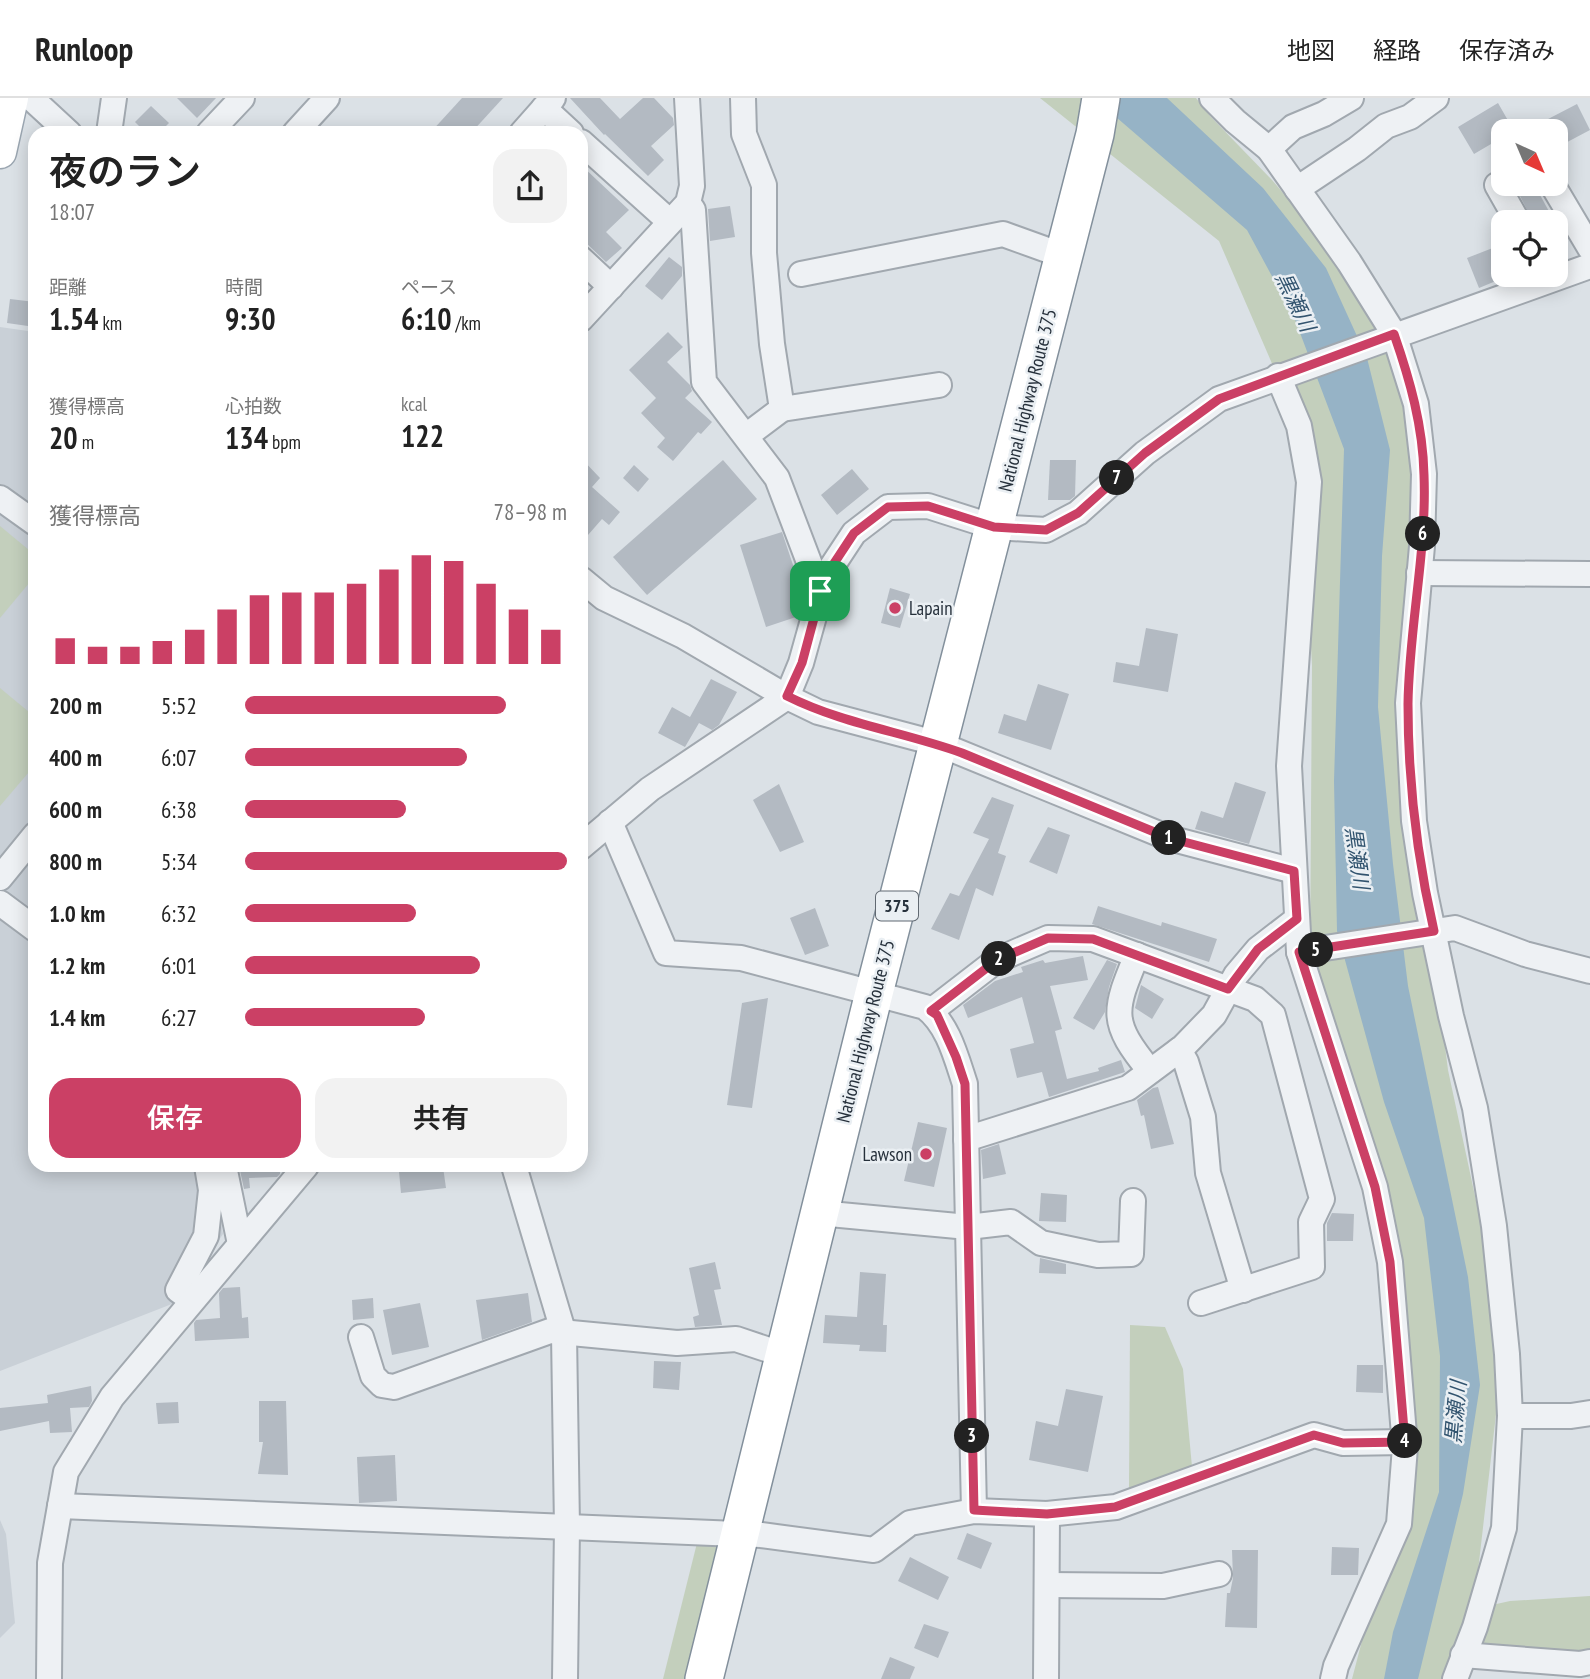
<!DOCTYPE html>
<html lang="ja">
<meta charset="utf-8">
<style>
body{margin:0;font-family:"PT Sans Narrow","Noto Sans JP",sans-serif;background:#f2f2f2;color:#222;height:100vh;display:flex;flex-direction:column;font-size:26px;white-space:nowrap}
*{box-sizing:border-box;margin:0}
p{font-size:23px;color:#767676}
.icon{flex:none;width:38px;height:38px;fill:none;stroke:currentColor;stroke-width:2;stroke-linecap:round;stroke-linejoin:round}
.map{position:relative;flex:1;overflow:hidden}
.side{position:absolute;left:28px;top:28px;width:560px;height:1046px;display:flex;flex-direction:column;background:#fff;border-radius:21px;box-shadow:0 4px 18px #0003}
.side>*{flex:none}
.needle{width:46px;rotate:136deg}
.tools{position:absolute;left:1491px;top:21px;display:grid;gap:14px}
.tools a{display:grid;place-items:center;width:77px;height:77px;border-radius:14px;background:#fff;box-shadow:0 4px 18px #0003;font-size:35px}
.pin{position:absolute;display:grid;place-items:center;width:60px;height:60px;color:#fff;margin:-30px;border-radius:14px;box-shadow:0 4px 10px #0006}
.km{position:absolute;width:35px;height:35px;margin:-18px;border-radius:50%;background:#222;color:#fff;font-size:19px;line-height:35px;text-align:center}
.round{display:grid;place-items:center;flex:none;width:74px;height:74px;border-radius:21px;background:#f2f2f2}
.summary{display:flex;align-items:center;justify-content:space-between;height:119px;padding:0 21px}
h1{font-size:38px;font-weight:600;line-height:52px}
.metrics{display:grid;grid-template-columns:repeat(3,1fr);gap:10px;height:119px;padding:7px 21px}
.metrics div{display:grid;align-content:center}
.metrics b{font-size:30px;font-weight:600}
.metrics small{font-size:19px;font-weight:400}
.metrics p{font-size:19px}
.chart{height:196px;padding:14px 21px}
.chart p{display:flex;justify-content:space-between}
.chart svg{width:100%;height:126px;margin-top:7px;stroke:#cb4065;stroke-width:6}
.button{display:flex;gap:14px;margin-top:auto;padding:14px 21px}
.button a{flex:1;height:80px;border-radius:21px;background:#cb4065;color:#fff;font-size:28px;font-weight:600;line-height:80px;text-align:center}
.button a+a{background:#f2f2f2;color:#222}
ul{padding:0 21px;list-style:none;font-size:23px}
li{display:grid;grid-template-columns:112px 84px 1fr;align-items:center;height:52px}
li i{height:18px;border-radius:9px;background:#cb4065}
header{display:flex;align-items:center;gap:42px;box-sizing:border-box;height:98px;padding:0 35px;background:#fff;border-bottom:2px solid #e0e0e0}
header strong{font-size:33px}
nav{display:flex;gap:38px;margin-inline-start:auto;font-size:24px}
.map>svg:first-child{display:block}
.built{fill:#c9d0d7}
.green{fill:#c3cfbc}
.water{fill:#96b3c6}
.building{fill:#b3bac2}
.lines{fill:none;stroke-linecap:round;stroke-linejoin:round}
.minor-casing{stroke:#a1a8af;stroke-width:28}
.major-casing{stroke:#9ba6b1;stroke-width:35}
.highway-casing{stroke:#83909c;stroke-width:40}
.minor{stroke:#eef1f4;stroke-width:24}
.major{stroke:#fff;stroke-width:32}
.highway{stroke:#fff;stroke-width:37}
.route-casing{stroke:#fff;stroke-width:14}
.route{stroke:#cb4065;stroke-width:9}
.poi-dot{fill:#cb4065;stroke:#eaeff3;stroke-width:2.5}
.labels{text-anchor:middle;stroke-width:5;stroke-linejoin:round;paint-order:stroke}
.shield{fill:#eaeff3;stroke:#616972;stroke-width:2}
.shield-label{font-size:18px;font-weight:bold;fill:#26303b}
.street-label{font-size:19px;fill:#26303b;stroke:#eaeff3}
.poi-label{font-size:19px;fill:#26303b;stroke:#eaeff3;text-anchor:start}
.water-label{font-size:21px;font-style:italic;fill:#31536e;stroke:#eaeff3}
</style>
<header>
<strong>Runloop</strong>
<nav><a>地図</a><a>経路</a><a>保存済み</a></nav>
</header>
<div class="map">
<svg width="1590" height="1581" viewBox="0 0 1590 1581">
<rect width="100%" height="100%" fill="#dbe1e6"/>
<g class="built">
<path d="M 0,229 L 35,234 L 35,1068 L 211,1068 L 223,1136 L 177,1204 L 0,1273 Z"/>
<path d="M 0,1422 L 6,1436 L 15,1525 L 0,1540 Z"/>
</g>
<g class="green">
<path d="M 1040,0 L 1196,0 L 1210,18 L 1272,82 L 1336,157 L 1407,275 L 1422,448 L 1412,683 L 1448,972 L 1505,1238 L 1478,1473 L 1448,1581 L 1352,1581 L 1374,1497 L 1405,1424 L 1375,1089 L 1310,865 L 1312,567 L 1299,328 L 1219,143 Z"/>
<path d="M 0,428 L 35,457 L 35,478 L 0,520 Z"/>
<path d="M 0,590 L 35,619 L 35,667 L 0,708 Z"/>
<path d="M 1130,1227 L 1165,1229 L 1183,1271 L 1192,1369 L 1138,1389 L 1129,1390 Z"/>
<path d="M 698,1441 L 715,1443 L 725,1453 L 693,1581 L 663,1581 Z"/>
<path d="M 1590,1498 L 1590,1554 L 1566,1557 L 1478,1546 L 1492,1507 L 1510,1503 Z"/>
</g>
<path class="water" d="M 1091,0 L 1167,0 L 1263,90 L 1326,170 L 1367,260 L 1390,352 L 1382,458 L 1378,609 L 1393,766 L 1408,888 L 1468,1179 L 1480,1287 L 1463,1396 L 1418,1581 L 1384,1581 L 1393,1534 L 1439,1394 L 1440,1258 L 1424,1120 L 1384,1004 L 1337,833 L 1334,683 L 1344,351 L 1294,219 L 1247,132 L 1116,19 Z"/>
<g class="building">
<path d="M 177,0 L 216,0 L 197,20 Z"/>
<path d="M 462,0 L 503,0 L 471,35 L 430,35 Z"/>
<path d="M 570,0 L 600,0 L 620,21 L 643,0 L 654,0 L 673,20 L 674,27 L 651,48 L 664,62 L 648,78 L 605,36 L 604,37 Z"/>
<path d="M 1498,5 L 1514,33 L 1503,33 L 1503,39 L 1474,56 L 1458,29 Z"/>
<path d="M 1577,6 L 1590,32 L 1556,50 L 1556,33 L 1525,33 Z"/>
<path d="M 151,8 L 169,25 L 159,35 L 146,35 L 135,24 Z"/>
<path d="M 581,67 L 629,112 L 606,134 L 622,150 L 606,164 L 581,140 Z"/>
<path d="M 1518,86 L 1534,86 L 1551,117 L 1538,124 L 1533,124 L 1516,90 Z"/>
<path d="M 730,108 L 735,139 L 710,143 L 708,111 Z"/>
<path d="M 1503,146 L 1503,180 L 1479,190 L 1467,160 Z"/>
<path d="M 669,159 L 682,169 L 682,178 L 662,202 L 645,188 Z"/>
<path d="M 10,201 L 35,204 L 35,229 L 7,225 Z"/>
<path d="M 668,234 L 683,249 L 667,264 L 690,287 L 692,293 L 685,300 L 712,324 L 701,336 L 698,334 L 673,363 L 657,349 L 665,340 L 641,315 L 656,300 L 629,272 Z"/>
<path d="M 581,360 L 600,380 L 592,389 L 620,414 L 609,427 L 602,421 L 581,445 Z"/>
<path d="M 723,362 L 757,401 L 647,497 L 613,459 Z"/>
<path d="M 1050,362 L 1076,362 L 1075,398 L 1070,402 L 1048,402 Z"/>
<path d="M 634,367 L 649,381 L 638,394 L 623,380 Z"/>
<path d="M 852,371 L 869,391 L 837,417 L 821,397 Z"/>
<path d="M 782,434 L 804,500 L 799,518 L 766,529 L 740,447 Z"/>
<path d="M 890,490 L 910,496 L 900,530 L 881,525 Z"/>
<path d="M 1146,530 L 1178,536 L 1168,594 L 1113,584 L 1116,564 L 1139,568 Z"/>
<path d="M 711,581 L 737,594 L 719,627 L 712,632 L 699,625 L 685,649 L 658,635 L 672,609 L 690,619 Z"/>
<path d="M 1038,586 L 1069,596 L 1051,652 L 998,635 L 1004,616 L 1026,623 Z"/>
<path d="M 1235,684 L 1266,694 L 1249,746 L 1195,731 L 1201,713 L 1223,720 Z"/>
<path d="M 779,686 L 804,744 L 780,754 L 753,702 Z"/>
<path d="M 992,699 L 1014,707 L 998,755 L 1006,758 L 993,798 L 976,790 L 959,842 L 931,831 L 950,795 L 959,798 L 989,741 L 973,735 Z"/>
<path d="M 1048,729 L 1070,737 L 1057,776 L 1029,764 Z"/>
<path d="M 1098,808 L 1161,828 L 1162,824 L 1217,841 L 1209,864 L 1092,826 Z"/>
<path d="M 815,810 L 829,848 L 805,857 L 790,820 Z"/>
<path d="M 1083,858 L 1088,882 L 1050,888 L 1062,931 L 1055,933 L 1067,981 L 1099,973 L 1098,970 L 1121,962 L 1125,974 L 1049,999 L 1042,974 L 1017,980 L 1010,951 L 1034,945 L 1022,899 L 968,920 L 963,907 L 995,883 L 1023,874 L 1021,869 L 1043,862 L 1045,865 Z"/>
<path d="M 1107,862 L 1117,866 L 1109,889 L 1105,914 L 1094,932 L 1073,920 Z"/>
<path d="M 1141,887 L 1164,901 L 1152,921 L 1135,910 Z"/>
<path d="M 768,900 L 752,1010 L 727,1007 L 742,905 Z"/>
<path d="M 1158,989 L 1174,1046 L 1151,1051 L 1144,1017 L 1141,1018 L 1137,1002 L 1153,990 Z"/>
<path d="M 918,1024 L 947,1030 L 934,1089 L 904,1083 Z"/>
<path d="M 999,1046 L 1006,1076 L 983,1081 L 981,1052 Z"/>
<path d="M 239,1068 L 280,1068 L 280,1076 L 277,1079 L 249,1080 L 250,1090 L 244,1091 Z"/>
<path d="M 443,1069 L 446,1090 L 401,1095 L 399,1074 Z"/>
<path d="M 1041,1095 L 1067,1097 L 1066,1124 L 1039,1123 Z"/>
<path d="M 1332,1115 L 1354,1116 L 1353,1143 L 1327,1143 L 1327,1125 Z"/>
<path d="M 1040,1160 L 1066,1166 L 1066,1176 L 1039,1175 Z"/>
<path d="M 715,1164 L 721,1191 L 714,1192 L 722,1227 L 695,1229 L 693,1219 L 699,1217 L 689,1170 Z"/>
<path d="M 860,1174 L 886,1176 L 883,1227 L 887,1227 L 886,1254 L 859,1253 L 860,1247 L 823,1245 L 825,1217 L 857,1219 Z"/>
<path d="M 240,1189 L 242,1220 L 248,1219 L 249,1240 L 195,1243 L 194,1225 L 196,1222 L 220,1220 L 219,1195 L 223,1190 Z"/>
<path d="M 528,1195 L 532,1224 L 482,1242 L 476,1202 Z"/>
<path d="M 373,1200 L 374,1220 L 353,1222 L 352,1202 Z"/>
<path d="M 420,1205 L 429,1249 L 392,1257 L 383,1212 Z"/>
<path d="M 654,1263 L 681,1264 L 679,1292 L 653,1290 Z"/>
<path d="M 1357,1267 L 1383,1267 L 1383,1295 L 1356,1294 Z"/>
<path d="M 91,1288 L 92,1303 L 89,1309 L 70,1310 L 72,1334 L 50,1335 L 49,1323 L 0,1333 L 0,1310 L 48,1305 L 47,1297 Z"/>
<path d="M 1066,1291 L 1103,1298 L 1088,1374 L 1029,1362 L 1036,1323 L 1058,1328 Z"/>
<path d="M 259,1303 L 286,1303 L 288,1377 L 258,1376 L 263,1344 L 259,1344 Z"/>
<path d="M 178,1304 L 179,1325 L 158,1326 L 156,1305 Z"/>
<path d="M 395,1357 L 397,1403 L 359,1405 L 357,1359 Z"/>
<path d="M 967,1435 L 992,1445 L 981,1471 L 957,1461 Z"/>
<path d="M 1332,1449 L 1359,1450 L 1358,1477 L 1331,1477 Z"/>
<path d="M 1232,1452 L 1258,1452 L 1257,1530 L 1225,1529 L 1227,1495 L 1230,1495 L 1233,1480 Z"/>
<path d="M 910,1459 L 949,1479 L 938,1502 L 898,1483 Z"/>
<path d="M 924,1526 L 949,1534 L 938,1560 L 914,1550 Z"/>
<path d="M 890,1559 L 915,1569 L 910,1581 L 881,1581 Z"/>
</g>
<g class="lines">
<defs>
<g id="minor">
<path d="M 31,0 L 69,35"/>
<path d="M 743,0 L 744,36 L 764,87 L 764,155 L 772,246 L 782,311 L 746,338"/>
<path d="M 1212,0 L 1235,23 L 1269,51 L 1349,164 L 1394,236 L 1416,306 L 1424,376 L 1422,448 L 1408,605 L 1414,723 L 1425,795 L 1451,918 L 1475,1010 L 1494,1128 L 1507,1256 L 1510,1318 L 1504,1430 L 1475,1529 L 1455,1581"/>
<path d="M 544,10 L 571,35"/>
<path d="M 109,35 L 114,0"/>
<path d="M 209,35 L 242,0"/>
<path d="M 295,35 L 327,0"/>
<path d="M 522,35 L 553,0"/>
<path d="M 581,44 L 669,123"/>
<path d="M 1269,51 L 1293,29 L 1324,16 L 1351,0"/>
<path d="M 1503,84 L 1497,87 L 1518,124"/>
<path d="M 1552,86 L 1590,150"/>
<path d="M 1297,91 L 1357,51 L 1386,28 L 1410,19 L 1436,0"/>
<path d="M 688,105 L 693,112 L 704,284 L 777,380 L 820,493"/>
<path d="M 581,161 L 611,189"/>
<path d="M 801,176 L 1003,136 L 1064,158"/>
<path d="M 581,221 L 688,105 L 692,88 L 687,0"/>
<path d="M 1278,278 L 1299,328 L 1309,384 L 1289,668 L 1299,854 L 1375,1089 L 1390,1164 L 1405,1349 L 1399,1426 L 1336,1568 L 1333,1581"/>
<path d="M 782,311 L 939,287"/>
<path d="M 0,400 L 35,425"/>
<path d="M 1419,475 L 1590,476"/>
<path d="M 581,481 L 604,500 L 683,538 L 787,599 L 818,614 L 939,646 L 1169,740 L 1294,773"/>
<path d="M 610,724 L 666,855 L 741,860 L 925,909 C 948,926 956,959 965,986 L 974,1413"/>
<path d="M 581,749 L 650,691 L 787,599 L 801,565 L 825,479 L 854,435 L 888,409 L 928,408 L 994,429 L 1046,432 L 1078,415 L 1145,355 L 1219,301 L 1590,168"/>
<path d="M 0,780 L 35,737"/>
<path d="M 0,805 L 35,831"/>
<path d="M 1299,854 L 1455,830 L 1525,856 L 1590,873"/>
<path d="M 1137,857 C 1113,914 1110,924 1150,973"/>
<path d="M 931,913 L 997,862 L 1048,840 L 1093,841 L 1255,901 L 1273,917 L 1322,1101 L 1311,1124 L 1312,1169 L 1201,1205"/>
<path d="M 1179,952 L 1186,964 L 1203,1019 L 1208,1075 L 1243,1192"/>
<path d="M 966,1041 L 1128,990 L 1183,949 L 1214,917 L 1236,877 L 1258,851 L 1297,821"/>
<path d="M 224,1068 L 240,1146"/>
<path d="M 514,1068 L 564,1236 L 567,1429 L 565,1581"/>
<path d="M 819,1115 L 968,1129 L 1011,1124 L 1041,1145 L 1098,1157 L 1131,1156 L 1133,1103"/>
<path d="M 192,1202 L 178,1192 L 206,1138 L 211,1092 L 207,1068"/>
<path d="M 361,1239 L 373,1278 L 382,1287 L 394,1289 L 550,1233 L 677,1245 L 736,1241 L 784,1257"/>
<path d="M 1510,1318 L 1571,1318 L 1590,1315"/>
<path d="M 60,1408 L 761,1437 L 874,1452 L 910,1425 L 974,1413 L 1047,1416 L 1116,1409 L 1314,1337 L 1343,1345 L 1405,1344"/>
<path d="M 1047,1487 L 1163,1488 L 1219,1476"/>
<path d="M 1463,1557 L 1580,1566 L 1590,1564"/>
<path d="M 49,1581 L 50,1465 L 66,1374 L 112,1299 L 306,1068"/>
<path d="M 1046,1581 L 1047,1416"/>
</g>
<path id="major" d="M 0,54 L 12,0"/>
<path id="highway" d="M 704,1581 L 874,895 L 1095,36 L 1101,0"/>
</defs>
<use href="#minor" class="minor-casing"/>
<use href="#major" class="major-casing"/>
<use href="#highway" class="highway-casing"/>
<use href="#minor" class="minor"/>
<use href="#major" class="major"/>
<use href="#highway" class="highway"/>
</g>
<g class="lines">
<defs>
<path id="route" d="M 1394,236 C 1410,282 1423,328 1424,377 C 1427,453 1409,529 1408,606 C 1408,682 1417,759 1434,833 L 1299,854 L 1375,1089 L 1390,1164 L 1405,1344 L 1343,1345 L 1314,1337 L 1115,1409 L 1047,1416 L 974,1412 L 965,986 L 956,959 L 937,917 L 931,913 L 997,862 L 1048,840 L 1093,841 L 1228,891 L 1258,851 L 1297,821 L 1294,773 L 1169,740 L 962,655 C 904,634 843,626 787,598 L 802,565 L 825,479 L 854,435 L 888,409 L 928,408 L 994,429 L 1046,432 L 1078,415 L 1145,355 L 1219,301 Z"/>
</defs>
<use href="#route" class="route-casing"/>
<use href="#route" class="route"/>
</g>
<g class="poi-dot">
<circle cx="895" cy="510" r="7"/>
<circle cx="926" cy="1056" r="7"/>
</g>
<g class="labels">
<rect class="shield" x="876" y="793.5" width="42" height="29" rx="5"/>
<g class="shield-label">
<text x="897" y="814">375</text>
</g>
<g class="street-label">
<text transform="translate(1027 302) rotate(-76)" y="7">National Highway Route 375</text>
<text transform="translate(865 933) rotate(-76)" y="7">National Highway Route 375</text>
</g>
<g class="poi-label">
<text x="909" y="517">Lapain</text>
<text x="912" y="1063" text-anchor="end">Lawson</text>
</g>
<g class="water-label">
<text transform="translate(1295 204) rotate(64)" y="7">黒瀬川</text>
<text transform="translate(1357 760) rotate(82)" y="7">黒瀬川</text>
<text transform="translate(1456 1314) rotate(-85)" y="7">黒瀬川</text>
</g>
</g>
</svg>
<div class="tools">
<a><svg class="needle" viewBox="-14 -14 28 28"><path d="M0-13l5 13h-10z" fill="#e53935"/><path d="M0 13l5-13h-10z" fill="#767676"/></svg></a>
<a><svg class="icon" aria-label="locate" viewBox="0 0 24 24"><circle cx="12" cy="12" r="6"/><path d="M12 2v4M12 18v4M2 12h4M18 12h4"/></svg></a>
</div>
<div class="pin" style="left:820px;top:493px;background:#1e9e55"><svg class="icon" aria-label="arrive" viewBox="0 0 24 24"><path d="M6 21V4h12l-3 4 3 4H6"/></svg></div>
<b class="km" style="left:1169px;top:740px">1</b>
<b class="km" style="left:999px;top:861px">2</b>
<b class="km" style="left:972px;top:1338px">3</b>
<b class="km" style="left:1405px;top:1343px">4</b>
<b class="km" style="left:1316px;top:852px">5</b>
<b class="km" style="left:1423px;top:436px">6</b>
<b class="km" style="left:1117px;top:380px">7</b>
<section class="side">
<div class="summary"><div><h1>夜のラン</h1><p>18:07</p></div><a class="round"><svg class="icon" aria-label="share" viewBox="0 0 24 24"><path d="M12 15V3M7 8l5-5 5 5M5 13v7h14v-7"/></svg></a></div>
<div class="metrics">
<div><p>距離</p><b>1.54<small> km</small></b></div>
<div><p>時間</p><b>9:30</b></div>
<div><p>ペース</p><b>6:10<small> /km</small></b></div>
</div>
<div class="metrics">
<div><p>獲得標高</p><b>20<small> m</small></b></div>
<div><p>心拍数</p><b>134<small> bpm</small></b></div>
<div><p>kcal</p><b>122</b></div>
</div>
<div class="chart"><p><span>獲得標高</span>78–98 m</p>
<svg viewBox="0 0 160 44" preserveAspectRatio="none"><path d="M5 44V35M15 44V38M25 44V38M35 44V36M45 44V32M55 44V25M65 44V20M75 44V19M85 44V19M95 44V16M105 44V11M115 44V6M125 44V8M135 44V16M145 44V25M155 44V32"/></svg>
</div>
<ul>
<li><b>200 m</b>5:52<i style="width:81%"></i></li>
<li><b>400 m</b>6:07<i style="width:69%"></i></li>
<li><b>600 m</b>6:38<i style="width:50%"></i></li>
<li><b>800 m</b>5:34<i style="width:100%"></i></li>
<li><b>1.0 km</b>6:32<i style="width:53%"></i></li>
<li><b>1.2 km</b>6:01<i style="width:73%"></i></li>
<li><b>1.4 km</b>6:27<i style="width:56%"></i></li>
</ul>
<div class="button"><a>保存</a><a>共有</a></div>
</section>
</div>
